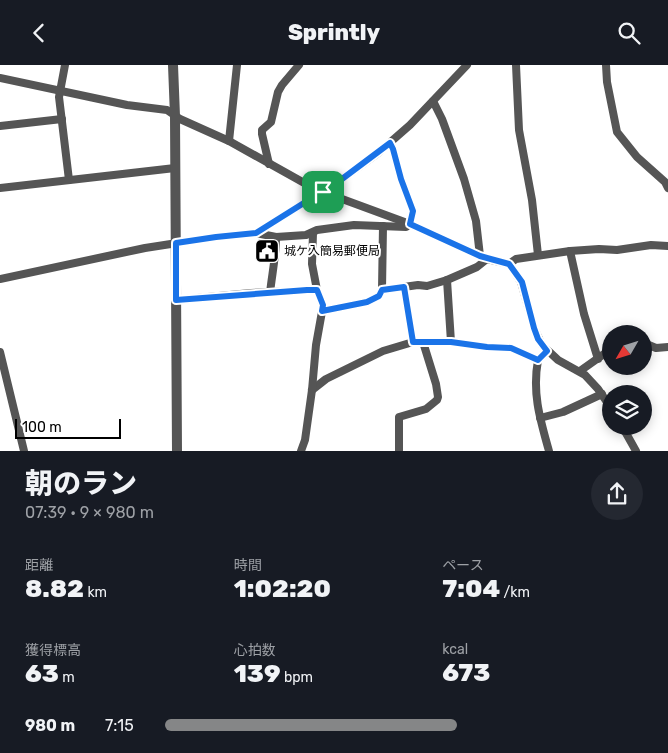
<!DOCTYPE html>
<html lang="ja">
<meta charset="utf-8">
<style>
body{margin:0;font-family:Rubik,"Noto Sans JP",sans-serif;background:#242831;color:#f1f3f6;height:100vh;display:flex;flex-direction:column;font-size:19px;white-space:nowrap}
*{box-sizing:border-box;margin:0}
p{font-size:16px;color:#9ea1a6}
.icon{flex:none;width:28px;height:28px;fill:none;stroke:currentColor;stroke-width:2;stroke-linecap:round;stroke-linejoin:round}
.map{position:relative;height:386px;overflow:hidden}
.panel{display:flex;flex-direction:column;background:#171b24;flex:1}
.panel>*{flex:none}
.needle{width:32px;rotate:231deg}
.buttons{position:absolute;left:602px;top:260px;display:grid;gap:10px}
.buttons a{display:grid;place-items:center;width:50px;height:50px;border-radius:50%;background:#171b24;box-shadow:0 2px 12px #0003;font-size:25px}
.scale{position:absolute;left:15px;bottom:12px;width:106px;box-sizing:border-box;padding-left:5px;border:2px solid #000;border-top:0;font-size:14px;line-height:18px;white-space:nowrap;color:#000;-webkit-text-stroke:4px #fff;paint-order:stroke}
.pin{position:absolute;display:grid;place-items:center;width:42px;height:42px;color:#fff;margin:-21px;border-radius:10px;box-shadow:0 2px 8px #0006}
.round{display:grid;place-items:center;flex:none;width:52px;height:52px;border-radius:26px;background:#242831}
.head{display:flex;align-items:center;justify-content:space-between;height:85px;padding:0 25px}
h1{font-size:28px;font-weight:800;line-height:38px}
.metrics{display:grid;grid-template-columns:repeat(3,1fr);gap:8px;height:85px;padding:5px 25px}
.metrics div{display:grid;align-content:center}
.metrics b{font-size:25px;font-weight:800}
.metrics small{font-size:14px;font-weight:400}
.metrics p{font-size:14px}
ul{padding:0 25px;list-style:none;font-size:16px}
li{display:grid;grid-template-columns:80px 60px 1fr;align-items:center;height:38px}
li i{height:12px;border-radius:6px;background:#858687}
header{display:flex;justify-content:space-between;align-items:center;height:65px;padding:0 25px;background:#171b24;font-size:22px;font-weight:800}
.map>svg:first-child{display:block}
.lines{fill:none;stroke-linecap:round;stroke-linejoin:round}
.minor{stroke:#555;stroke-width:8}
.tertiary{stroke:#555;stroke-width:10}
.route-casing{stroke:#fff;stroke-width:10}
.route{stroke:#1a73e8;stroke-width:6}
.labels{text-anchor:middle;stroke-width:4;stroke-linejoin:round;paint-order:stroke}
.poi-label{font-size:12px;fill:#000;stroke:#fff;text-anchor:start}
</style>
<header><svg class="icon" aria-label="back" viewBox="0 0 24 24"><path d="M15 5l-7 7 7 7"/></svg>Sprintly<svg class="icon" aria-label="search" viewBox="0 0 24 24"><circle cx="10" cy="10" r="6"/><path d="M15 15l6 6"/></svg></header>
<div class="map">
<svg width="668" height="386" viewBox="0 0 668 386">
<rect width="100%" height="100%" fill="#fff"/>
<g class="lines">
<g class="minor">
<path d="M 65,0 L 59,32 L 69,115"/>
<path d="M 516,0 L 519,65 L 532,135 L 538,190"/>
<path d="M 606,0 L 607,17 L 617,67 L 637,92 L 665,117 L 668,123"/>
<path d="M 0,13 L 127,40 L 167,45 L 180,54 L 229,76 L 315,124 L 410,159 L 487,194 L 509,199 L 521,217 L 534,263 L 542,280 L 558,295 L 585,310 L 598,324 L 611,343"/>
<path d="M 433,36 L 442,54 L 464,114 L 476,156 L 480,191"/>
<path d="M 0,61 L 62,54"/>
<path d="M 229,76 L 237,0"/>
<path d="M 269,99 L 262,69 L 262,65 L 271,57 L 278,27 L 282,20 L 299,0"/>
<path d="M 0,123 L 175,103"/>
<path d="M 256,168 L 315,131 L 330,123 L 378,88 L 410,60 L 467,0"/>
<path d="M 570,186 L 584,249 L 598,294"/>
<path d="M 509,199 L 516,194 L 570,186 L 599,184 L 617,185 L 651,180 L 668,181"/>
<path d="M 0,214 L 145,183 L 216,172 L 256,168 L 276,172 L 306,170 L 317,165 L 354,160 L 406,162 L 410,159 L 413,146 L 401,114 L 393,84 L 390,78"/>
<path d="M 447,215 L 451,277"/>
<path d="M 404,222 L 413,277"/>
<path d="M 382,225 L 383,161"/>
<path d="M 270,228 C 272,209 276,191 276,172"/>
<path d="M 176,235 L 251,228 L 317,225"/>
<path d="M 322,246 L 367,237 L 379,231 L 382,225 L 418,220 L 427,221 L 447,215 L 477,202 L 487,194"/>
<path d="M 644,278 L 656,283 L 668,282"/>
<path d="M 0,287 L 24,386"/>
<path d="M 538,295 C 532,328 540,354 549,386"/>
<path d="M 580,306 L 611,284"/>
<path d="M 312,325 L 326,314 L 383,286 L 413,277 L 451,277 L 487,282 L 511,283 L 538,295 L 547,285"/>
<path d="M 540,353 L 563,347 L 602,329"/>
<path d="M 622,361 L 636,386"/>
<path d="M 301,386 L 305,375 L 312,325 L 316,280 L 323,241 L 317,225 L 312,199 L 313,168"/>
<path d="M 399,386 L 399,352 L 426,344 L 437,335 L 438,332 L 436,319 L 423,277"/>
</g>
<path class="tertiary" d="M 173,0 L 175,51 L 177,386"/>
</g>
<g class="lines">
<defs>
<path id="route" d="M 390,78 L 393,84 L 401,114 L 413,146 L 410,159 L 480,191 L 509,199 L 522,217 L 534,263 L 538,274 L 547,286 L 538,295 L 511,283 L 487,282 L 451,277 L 413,277 L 404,222 L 382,225 L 379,231 L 367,237 L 322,246 L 323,240 L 317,225 L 307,225 L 176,235 L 176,178 L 216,172 L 256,168 L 315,131 L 330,123 Z"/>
</defs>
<use href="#route" class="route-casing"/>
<use href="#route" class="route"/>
</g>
<defs>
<symbol id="civic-square" viewBox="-11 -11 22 22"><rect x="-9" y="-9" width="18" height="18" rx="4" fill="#000" stroke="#fff"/><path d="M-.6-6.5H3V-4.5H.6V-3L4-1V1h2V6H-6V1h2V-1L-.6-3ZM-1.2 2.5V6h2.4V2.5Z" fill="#fff"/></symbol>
</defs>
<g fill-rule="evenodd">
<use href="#civic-square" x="253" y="172" width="28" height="28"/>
</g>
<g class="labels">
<g class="poi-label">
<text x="284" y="190">城ケ入簡易郵便局</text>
</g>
</g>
</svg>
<div class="buttons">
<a><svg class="needle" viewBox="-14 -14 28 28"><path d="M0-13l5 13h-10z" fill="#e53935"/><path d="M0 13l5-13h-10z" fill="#9ea1a6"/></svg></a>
<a><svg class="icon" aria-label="layers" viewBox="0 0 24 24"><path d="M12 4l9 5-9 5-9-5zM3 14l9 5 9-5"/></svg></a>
</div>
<div class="scale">100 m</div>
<div class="pin" style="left:323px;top:127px;background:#1e9e55"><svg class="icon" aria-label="arrive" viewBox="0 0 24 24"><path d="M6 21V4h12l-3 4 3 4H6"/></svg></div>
</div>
<section class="panel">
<div class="head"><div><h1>朝のラン</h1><p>07:39 · 9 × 980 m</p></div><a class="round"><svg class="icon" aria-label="share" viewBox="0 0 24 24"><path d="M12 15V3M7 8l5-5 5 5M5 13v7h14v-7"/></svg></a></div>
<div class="metrics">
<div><p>距離</p><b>8.82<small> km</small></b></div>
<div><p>時間</p><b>1:02:20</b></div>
<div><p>ペース</p><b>7:04<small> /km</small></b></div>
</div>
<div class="metrics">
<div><p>獲得標高</p><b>63<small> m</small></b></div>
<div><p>心拍数</p><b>139<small> bpm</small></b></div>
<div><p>kcal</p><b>673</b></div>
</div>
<ul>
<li><b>980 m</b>7:15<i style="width:61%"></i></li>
</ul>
</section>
